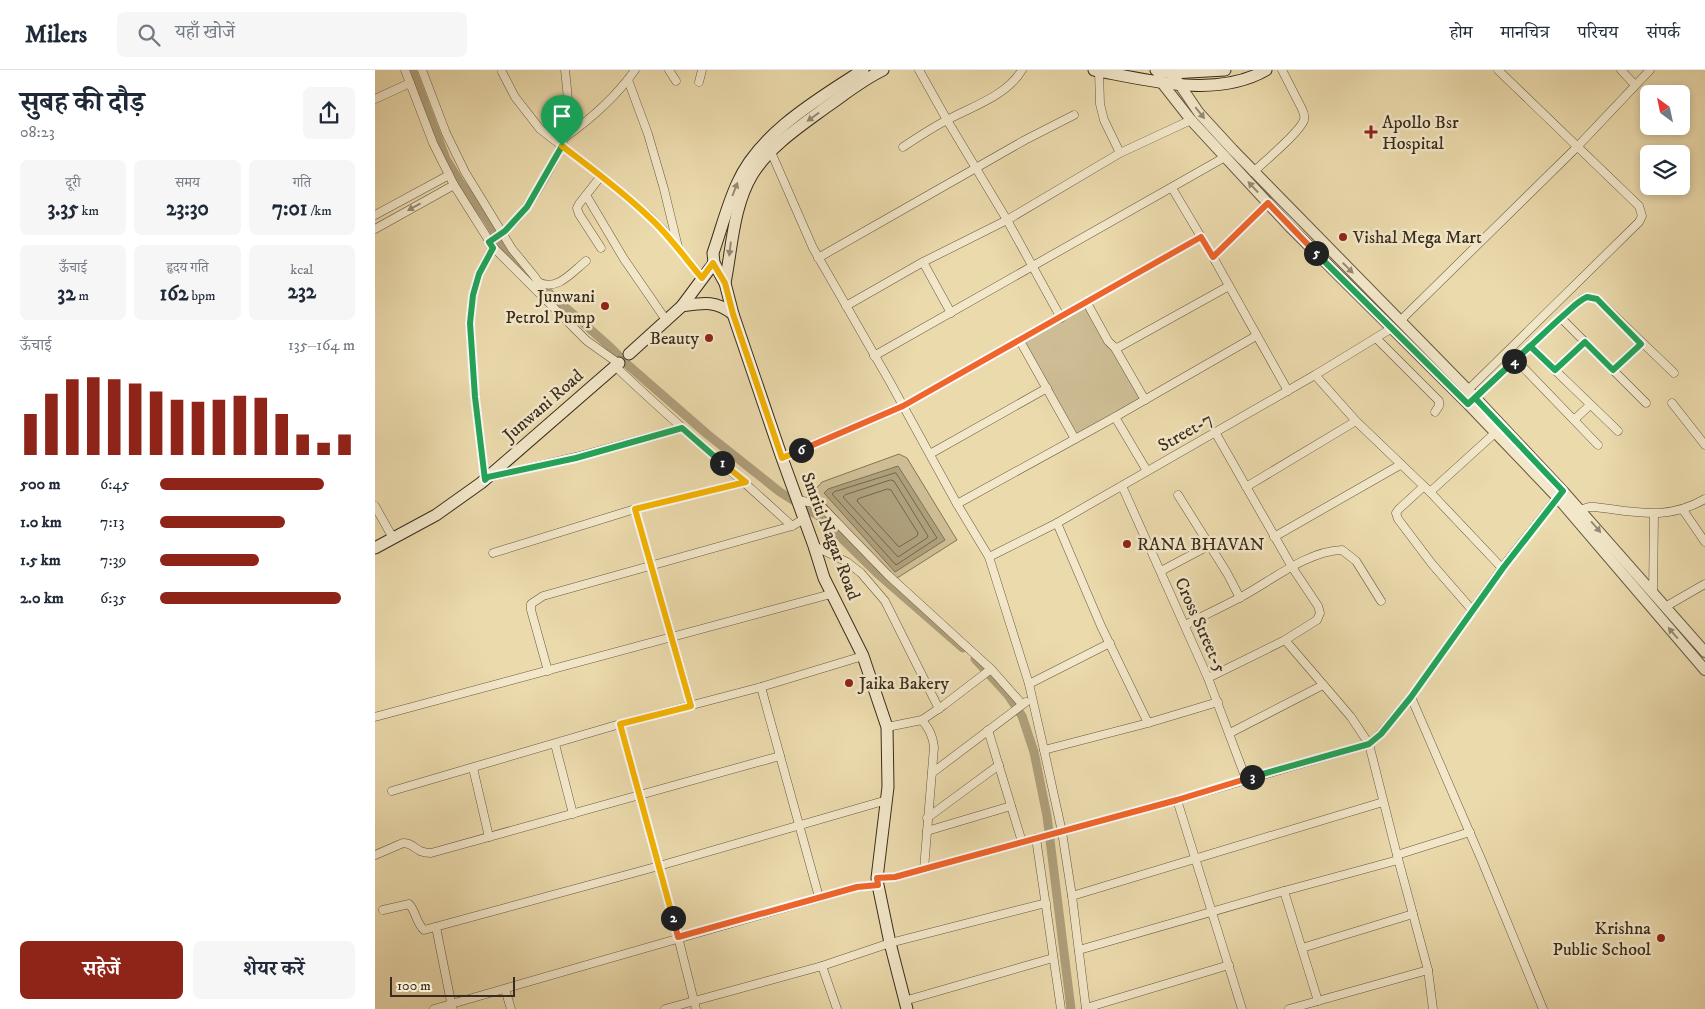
<!DOCTYPE html>
<html lang="hi">
<meta charset="utf-8">
<style>
body{margin:0;font-family:"IM FELL DW Pica","Noto Serif Devanagari",serif;background:#f6f6f7;color:#1f2937;height:100vh;display:flex;flex-direction:column;font-size:19px;white-space:nowrap}
*{box-sizing:border-box;margin:0}
p{font-size:16px;color:#747a83}
.icon{flex:none;width:28px;height:28px;fill:none;stroke:currentColor;stroke-width:2;stroke-linecap:round;stroke-linejoin:round}
.map{position:relative;flex:1;overflow:hidden}
.sheet{display:flex;flex-direction:column;background:#fff;width:375px}
.sheet>*{flex:none}
.needle{width:32px;rotate:327deg}
.tools{position:absolute;left:1265px;top:15px;display:grid;gap:10px}
.tools a{display:grid;place-items:center;width:50px;height:50px;border-radius:8px;background:#fff;box-shadow:0 2px 8px #0003;font-size:25px}
.scale{position:absolute;left:15px;bottom:12px;width:125px;box-sizing:border-box;padding-left:5px;border:2px solid #392c1c;border-top:0;font-size:14px;line-height:18px;white-space:nowrap;color:#392c1c;-webkit-text-stroke:4px #f2e7c9;paint-order:stroke}
.pin{position:absolute;display:grid;place-items:center;width:42px;height:42px;color:#fff;margin:-51px -21px;border-radius:50% 50% 50% 0;rotate:-45deg;box-shadow:0 0 5px #0007}
.pin .icon{rotate:45deg}
.km{position:absolute;width:25px;height:25px;margin:-12px;border-radius:50%;background:#222;color:#fff;font-size:14px;line-height:25px;text-align:center}
.round{display:grid;place-items:center;flex:none;width:52px;height:52px;border-radius:8px;background:#f6f6f7}
.summary{display:flex;align-items:center;justify-content:space-between;height:85px;padding:0 20px}
h1{font-size:28px;font-weight:700;line-height:38px}
.stats{display:grid;grid-template-columns:repeat(3,1fr);gap:8px;height:85px;padding:5px 20px}
.stats div{display:grid;align-content:center;border-radius:8px;background:#f6f6f7;text-align:center}
.stats b{font-size:21px;font-weight:700}
.stats small{font-size:14px;font-weight:400}
.stats p{font-size:14px}
.chart{height:140px;padding:10px 20px}
.chart p{display:flex;justify-content:space-between}
.chart svg{width:100%;height:90px;margin-top:5px;stroke:#8f2418;stroke-width:6}
.button{display:flex;gap:10px;margin-top:auto;padding:10px 20px}
.button a{flex:1;height:58px;border-radius:8px;background:#8f2418;color:#fff;font-size:20px;font-weight:700;line-height:58px;text-align:center}
.button a+a{background:#f6f6f7;color:#1f2937}
ul{padding:0 20px;list-style:none;font-size:16px}
li{display:grid;grid-template-columns:80px 60px 1fr;align-items:center;height:38px}
li i{height:12px;border-radius:6px;background:#8f2418}
header{display:flex;align-items:center;gap:30px;box-sizing:border-box;height:70px;padding:0 25px;background:#fff;border-bottom:1px solid #e0e1e3}
header strong{font-size:24px}
nav{display:flex;gap:28px;margin-inline-start:auto;font-size:18px}
.search{width:350px;height:45px;background:#f6f6f7;display:flex;align-items:center;gap:12px;box-sizing:border-box;padding:0 18px;border-radius:8px;color:#747a83;font-size:19px}
main{display:flex;flex:1;min-height:0}
.map>svg:first-child{display:block}
.green{fill:#cdbc94;stroke:#837458}
.water{fill:#ae9f7b;stroke:#7f7155}
.lines{fill:none;stroke-linecap:round;stroke-linejoin:round}
.shore{stroke:#74664c;stroke-width:1}
.canal{stroke:#ae9f7b;stroke-width:9}
.minor-casing{stroke:#665840;stroke-width:9}
.tertiary-casing{stroke:#665840;stroke-width:12}
.secondary-casing{stroke:#392c1c;stroke-width:13}
.minor{stroke:#f2e7c9;stroke-width:8}
.tertiary{stroke:#f2e7c9;stroke-width:10}
.secondary{stroke:#f2e7c9;stroke-width:11}
.oneway{fill:#968a72}
.split-1-casing{stroke:#fff;stroke-width:10}
.split-2-casing{stroke:#fff;stroke-width:10}
.split-3-casing{stroke:#fff;stroke-width:10}
.split-4-casing{stroke:#fff;stroke-width:10}
.split-5-casing{stroke:#fff;stroke-width:10}
.split-6-casing{stroke:#fff;stroke-width:10}
.split-7-casing{stroke:#fff;stroke-width:10}
.split-1{stroke:#22a559;stroke-width:6}
.split-2{stroke:#f5b400;stroke-width:6}
.split-3{stroke:#f0652b;stroke-width:6}
.split-4{stroke:#22a559;stroke-width:6}
.split-5{stroke:#22a559;stroke-width:6}
.split-6{stroke:#f0652b;stroke-width:6}
.split-7{stroke:#f5b400;stroke-width:6}
.poi-dot{fill:#8f2418;stroke:#f2e7c9;stroke-width:2}
.labels{text-anchor:middle;stroke-width:5;stroke-linejoin:round;paint-order:stroke}
.poi-label{font-size:18px;fill:#392c1c;stroke:#f2e7c9;text-anchor:start}
.street-label{font-size:18px;fill:#392c1c;stroke:#f2e7c9}
</style>
<header>
<strong>Milers</strong>
<div class="search"><svg class="icon" aria-label="search" viewBox="0 0 24 24"><circle cx="10" cy="10" r="6"/><path d="M15 15l6 6"/></svg>यहाँ खोजें</div>
<nav><a>होम</a><a>मानचित्र</a><a>परिचय</a><a>संपर्क</a></nav>
</header>
<main>
<section class="sheet">
<div class="summary"><div><h1>सुबह की दौड़</h1><p>08:23</p></div><a class="round"><svg class="icon" aria-label="share" viewBox="0 0 24 24"><path d="M12 15V3M7 8l5-5 5 5M5 13v7h14v-7"/></svg></a></div>
<div class="stats">
<div><p>दूरी</p><b>3.35<small> km</small></b></div>
<div><p>समय</p><b>23:30</b></div>
<div><p>गति</p><b>7:01<small> /km</small></b></div>
</div>
<div class="stats">
<div><p>ऊँचाई</p><b>32<small> m</small></b></div>
<div><p>हृदय गति</p><b>162<small> bpm</small></b></div>
<div><p>kcal</p><b>232</b></div>
</div>
<div class="chart"><p><span>ऊँचाई</span>135–164 m</p>
<svg viewBox="0 0 160 44" preserveAspectRatio="none"><path d="M5 44V24M15 44V14M25 44V7M35 44V6M45 44V7M55 44V9M65 44V13M75 44V17M85 44V18M95 44V17M105 44V15M115 44V16M125 44V24M135 44V34M145 44V38M155 44V34"/></svg>
</div>
<ul>
<li><b>500 m</b>6:45<i style="width:84%"></i></li>
<li><b>1.0 km</b>7:13<i style="width:64%"></i></li>
<li><b>1.5 km</b>7:39<i style="width:51%"></i></li>
<li><b>2.0 km</b>6:35<i style="width:93%"></i></li>
</ul>
<div class="button"><a>सहेजें</a><a>शेयर करें</a></div>
</section>
<div class="map">
<svg width="1330" height="939" viewBox="0 0 1330 939">
<rect width="100%" height="100%" fill="#ebdaac"/>
<filter id="stains"><feTurbulence type="fractalNoise" baseFrequency=".004" numOctaves="4"/><feColorMatrix values="0 0 0 0 .2 0 0 0 0 .09 0 0 0 0 .02 0 0 0 .5 -.17"/></filter>
<radialGradient id="worn" r=".72"><stop offset=".6" stop-color="#630" stop-opacity="0"/><stop offset="1" stop-color="#630" stop-opacity=".3"/></radialGradient>
<g class="green">
<path d="M 712,233 L 770,330 L 700,369 L 645,271 Z"/>
<path d="M 524,384 L 532,388 L 582,470 L 519,510 L 439,421 L 447,412 Z"/>
</g>
<path class="water" d="M 523,396 L 570,470 L 520,502 L 449,423 L 453,419 Z"/>
<g class="lines">
<g class="shore">
<path d="M 521,403 L 562,468 L 521,495 L 457,424 L 459,422 Z"/>
<path d="M 516,410 L 519,411 L 553,466 L 552,468 L 523,487 L 468,427 L 470,425 Z"/>
<path d="M 513,419 L 516,420 L 543,463 L 542,466 L 524,477 L 482,431 L 483,429 Z"/>
</g>
<g class="canal">
<path d="M 37,0 L 71,89 L 85,112 L 113,151 L 125,172 L 143,195 L 234,276 L 254,296 L 332,364 L 405,422 L 445,447 L 502,503 L 588,578"/>
<path d="M 600,589 L 633,625 L 647,646 L 659,682 L 672,746 L 696,939"/>
</g>
<defs>
<g id="minor">
<path d="M 30,0 L 58,73 L 79,115 L 118,177 L 212,271 L 243,293"/>
<path d="M 47,0 L 71,63 L 90,102 L 137,179 L 160,207 L 163,212 L 162,221"/>
<path d="M 294,0 L 301,11"/>
<path d="M 544,0 L 572,50 L 632,150 L 686,248"/>
<path d="M 1246,0 L 1260,15"/>
<path d="M 724,1 L 725,34 L 729,50 L 745,83"/>
<path d="M 127,2 L 140,27 L 165,59 L 226,106 L 275,147 L 288,160 L 327,208"/>
<path d="M 253,10 L 273,64 L 289,119 L 303,177"/>
<path d="M 324,12 L 327,0"/>
<path d="M 0,29 L 35,13"/>
<path d="M 189,68 C 216,49 241,27 260,0"/>
<path d="M 528,77 C 543,67 558,57 574,49 C 599,36 632,25 647,0"/>
<path d="M 396,82 L 438,178 L 515,312 L 582,434 L 614,487 L 654,614 L 669,680 L 687,762 L 697,826 L 711,939"/>
<path d="M 878,102 C 889,92 925,62 929,50 C 930,46 929,43 927,39 L 907,0"/>
<path d="M 226,106 L 204,134 L 202,138 L 204,144 L 226,178"/>
<path d="M 797,118 L 838,187 L 913,321"/>
<path d="M 211,125 L 249,189 L 291,250"/>
<path d="M 0,145 L 74,105"/>
<path d="M 0,159 L 79,115"/>
<path d="M 114,172 C 123,166 131,160 139,152 C 155,136 188,80 192,58 C 195,39 192,19 190,0"/>
<path d="M 838,187 L 893,133"/>
<path d="M 443,188 L 650,70 L 699,45"/>
<path d="M 548,192 L 576,243"/>
<path d="M 163,212 C 182,222 197,202 211,191"/>
<path d="M 712,233 L 733,271 L 740,278 L 744,277 L 854,216"/>
<path d="M 471,236 L 548,192 L 632,150 L 745,83 L 816,50"/>
<path d="M 1186,248 L 1271,333"/>
<path d="M 1025,251 L 1202,77 L 1275,0"/>
<path d="M 1001,268 L 1064,331 L 1064,336 L 1060,342"/>
<path d="M 645,271 L 700,369"/>
<path d="M 1155,276 L 1243,361"/>
<path d="M 740,278 L 770,330"/>
<path d="M 499,286 L 850,87"/>
<path d="M 1141,290 L 1223,375"/>
<path d="M 240,296 C 297,351 359,402 417,456"/>
<path d="M 1180,299 L 1210,272"/>
<path d="M 1238,300 L 1266,273"/>
<path d="M 940,305 L 981,351 L 1055,422 L 1127,498"/>
<path d="M 1093,320 L 1264,152 L 1267,146 L 1264,136 L 1123,0"/>
<path d="M 1096,331 L 1186,248 L 1207,229 L 1212,227 L 1222,229 L 1299,303"/>
<path d="M 1297,333 L 1330,375"/>
<path d="M 740,347 L 772,401"/>
<path d="M 1199,350 L 1215,335"/>
<path d="M 840,362 L 917,497 L 943,536 L 945,543 L 942,550 L 910,570"/>
<path d="M 555,384 L 672,318"/>
<path d="M 407,388 L 528,336 L 826,167"/>
<path d="M 115,407 L 201,387 L 307,358"/>
<path d="M 110,410 L 100,327 L 95,253 L 98,225 L 104,204 L 118,177"/>
<path d="M 747,416 L 833,608 L 871,709"/>
<path d="M 871,417 L 981,351"/>
<path d="M 1048,417 L 1024,439 L 1021,443 L 1023,449 L 1057,494 L 1098,541"/>
<path d="M 1055,422 L 1120,363"/>
<path d="M 803,425 L 852,503 L 865,528"/>
<path d="M 423,430 L 443,434 L 447,437 L 513,505 L 616,599 L 647,634"/>
<path d="M 582,434 L 740,347 L 881,266"/>
<path d="M 0,436 L 18,468"/>
<path d="M 260,439 L 316,635"/>
<path d="M 1308,440 L 1330,472"/>
<path d="M 1201,441 L 1214,437 L 1220,437 C 1261,442 1292,451 1330,429"/>
<path d="M 682,453 L 726,556 L 773,653"/>
<path d="M 899,467 L 1025,395"/>
<path d="M 439,476 L 472,492 L 486,503 L 510,531 L 564,639"/>
<path d="M 118,483 L 260,439 L 371,412"/>
<path d="M 614,487 L 682,453 L 940,305 L 1017,258"/>
<path d="M 786,501 L 835,475"/>
<path d="M 1278,523 L 1279,444"/>
<path d="M 1290,537 L 1330,514"/>
<path d="M 810,555 C 828,546 847,537 866,527 C 896,511 932,481 967,480 L 981,491 L 1006,531"/>
<path d="M 173,601 L 156,540 L 156,534 L 168,526 L 417,456 L 429,449"/>
<path d="M 833,608 L 910,570 L 976,647 L 994,674 L 1022,785 L 1053,900 L 1058,939"/>
<path d="M 654,614 L 735,573"/>
<path d="M 386,617 L 444,827"/>
<path d="M 1036,627 L 1107,791 L 1168,939"/>
<path d="M 0,647 L 456,524"/>
<path d="M 547,650 C 554,659 558,666 559,677 L 549,799"/>
<path d="M 245,654 L 303,867 L 321,939"/>
<path d="M 512,657 L 547,650 L 569,635 L 616,599"/>
<path d="M 613,660 L 647,772"/>
<path d="M 855,663 L 948,615"/>
<path d="M 180,674 L 198,744"/>
<path d="M 669,680 L 773,653 L 843,632"/>
<path d="M 98,698 L 114,767"/>
<path d="M 557,703 L 651,632"/>
<path d="M 17,721 L 245,654 L 386,617 L 488,586"/>
<path d="M 802,730 L 867,939"/>
<path d="M 552,748 L 624,695"/>
<path d="M 552,761 L 636,736"/>
<path d="M 661,768 L 686,939"/>
<path d="M 0,785 L 28,773 C 41,773 39,783 56,783 L 405,686"/>
<path d="M 1022,785 L 1095,762"/>
<path d="M 502,808 L 520,807 L 802,730 L 994,674 L 1006,663 L 1036,627 L 1127,498 L 1185,424"/>
<path d="M 909,821 L 943,931"/>
<path d="M 697,826 L 1008,732"/>
<path d="M 8,840 L 34,834 C 41,841 41,853 49,860 L 284,796 L 512,730"/>
<path d="M 61,857 L 77,937"/>
<path d="M 927,878 L 1038,844"/>
<path d="M 704,880 L 909,821 L 1023,790"/>
<path d="M 447,896 L 462,939"/>
<path d="M 130,919 L 136,939"/>
<path d="M 529,931 L 678,888"/>
<path d="M 711,938 L 854,895"/>
<path d="M 59,939 L 482,817 L 503,815"/>
<path d="M 290,939 L 447,896 L 515,873 L 671,833"/>
<path d="M 914,939 L 1053,900"/>
</g>
<g id="tertiary">
<path d="M 783,8 L 816,50 L 915,157 L 1093,334 L 1182,427 L 1330,600"/>
<path d="M 801,9 L 824,43 L 858,80 L 1093,320 L 1188,421 L 1330,582"/>
</g>
<g id="secondary">
<path d="M 488,0 C 443,29 384,63 362,114 C 352,136 346,160 338,183 L 339,193 L 350,213 L 358,244 L 407,388 L 439,476 L 449,508 L 488,586 L 512,657 L 513,717 L 502,808 L 503,815 L 515,873 L 532,939"/>
<path d="M 719,0 C 772,10 841,29 891,0"/>
<path d="M 781,0 L 797,3 L 850,0"/>
<path d="M 350,213 C 357,178 358,137 377,105 C 394,77 424,57 450,38 C 469,25 487,10 508,0"/>
<path d="M 307,236 C 328,233 340,230 358,244"/>
<path d="M 254,284 L 307,236 L 339,193"/>
<path d="M 0,478 L 61,445 L 106,413 L 244,293"/>
</g>
</defs>
<use href="#minor" class="minor-casing"/>
<use href="#tertiary" class="tertiary-casing"/>
<use href="#secondary" class="secondary-casing"/>
<use href="#minor" class="minor"/>
<use href="#tertiary" class="tertiary"/>
<use href="#secondary" class="secondary"/>
</g>
<defs><path id="oneway-solid" d="M-6-.8H1V-3.2L6.5 0L1 3.2V.8H-6Z" transform="scale(1.25)"/></defs>
<g class="oneway">
<use href="#oneway-solid" transform="translate(825 43) rotate(51)"/>
<use href="#oneway-solid" transform="translate(438 47) rotate(144)"/>
<use href="#oneway-solid" transform="translate(878 117) rotate(-133)"/>
<use href="#oneway-solid" transform="translate(360 119) rotate(-69)"/>
<use href="#oneway-solid" transform="translate(39 137) rotate(151)"/>
<use href="#oneway-solid" transform="translate(355 179) rotate(97)"/>
<use href="#oneway-solid" transform="translate(973 198) rotate(45)"/>
<use href="#oneway-solid" transform="translate(1221 457) rotate(49)"/>
<use href="#oneway-solid" transform="translate(1298 563) rotate(-131)"/>
</g>
<g class="lines">
<defs>
<path id="split-1" d="M 187,76 L 152,137 L 130,161 L 114,172 L 118,178 L 104,204 L 98,225 L 95,253 L 100,327 L 110,410 L 113,407 L 201,388 L 307,358 L 347,393"/>
<path id="split-2" d="M 298,848 L 245,654 L 316,636 L 260,439 L 371,412 L 347,393"/>
<path id="split-3" d="M 298,848 L 303,867 L 482,817 L 503,815 L 502,808 L 520,807 L 549,799 L 802,730 L 877,707"/>
<path id="split-4" d="M 877,707 L 994,674 L 1006,664 L 1036,627 L 1128,498 L 1188,421 L 1100,328 L 1139,291"/>
<path id="split-5" d="M 941,183 L 1093,334 L 1155,276 L 1180,300 L 1210,272 L 1238,300 L 1266,274 L 1222,229 L 1212,227 C 1203,231 1197,238 1190,244 C 1173,259 1156,276 1139,291"/>
<path id="split-6" d="M 426,380 L 528,336 L 826,167 L 838,187 L 893,133 L 941,183"/>
<path id="split-7" d="M 187,76 C 217,99 247,121 274,147 C 294,165 310,188 327,208 L 338,193 L 350,213 L 358,244 L 407,388 L 426,380"/>
</defs>
<use href="#split-1" class="split-1-casing"/>
<use href="#split-2" class="split-2-casing"/>
<use href="#split-3" class="split-3-casing"/>
<use href="#split-4" class="split-4-casing"/>
<use href="#split-5" class="split-5-casing"/>
<use href="#split-6" class="split-6-casing"/>
<use href="#split-7" class="split-7-casing"/>
<use href="#split-1" class="split-1"/>
<use href="#split-2" class="split-2"/>
<use href="#split-3" class="split-3"/>
<use href="#split-4" class="split-4"/>
<use href="#split-5" class="split-5"/>
<use href="#split-6" class="split-6"/>
<use href="#split-7" class="split-7"/>
</g>
<g class="poi-dot">
<path d="M993.5 54.5h5v5h5v5h-5v5h-5v-5h-5v-5h5z"/>
<circle cx="968" cy="167" r="5"/>
<circle cx="230" cy="236" r="5"/>
<circle cx="334" cy="268" r="5"/>
<circle cx="752" cy="474" r="5"/>
<circle cx="474" cy="613" r="5"/>
<circle cx="1286" cy="868" r="5"/>
</g>
<g class="labels">
<g class="poi-label">
<text x="1007" y="58">Apollo Bsr<tspan x="1007" dy="21">Hospital</tspan></text>
<text x="978" y="173">Vishal Mega Mart</text>
<text x="220" y="232" text-anchor="end">Junwani<tspan x="220" dy="21">Petrol Pump</tspan></text>
<text x="324" y="274" text-anchor="end">Beauty</text>
<text x="762" y="480">RANA BHAVAN</text>
<text x="484" y="619">Jaika Bakery</text>
<text x="1276" y="864" text-anchor="end">Krishna<tspan x="1276" dy="21">Public School</tspan></text>
</g>
<g class="street-label">
<text transform="translate(168 335) rotate(-41)" y="6">Junwani Road</text>
<text transform="translate(810 362) rotate(-30)" y="6">Street-7</text>
<text transform="translate(456 466) rotate(69)" y="6">Smriti Nagar Road</text>
<text transform="translate(826 555) rotate(66)" y="6">Cross Street-5</text>
</g>
</g>
<rect width="100%" height="100%" filter="url(#stains)"/>
<rect width="100%" height="100%" fill="url(#worn)"/>
</svg>
<div class="tools">
<a><svg class="needle" viewBox="-14 -14 28 28"><path d="M0-13l5 13h-10z" fill="#e53935"/><path d="M0 13l5-13h-10z" fill="#747a83"/></svg></a>
<a><svg class="icon" aria-label="layers" viewBox="0 0 24 24"><path d="M12 4l9 5-9 5-9-5zM3 14l9 5 9-5"/></svg></a>
</div>
<div class="scale">100 m</div>
<div class="pin" style="left:187px;top:76px;background:#1e9e55"><svg class="icon" aria-label="arrive" viewBox="0 0 24 24"><path d="M6 21V4h12l-3 4 3 4H6"/></svg></div>
<b class="km" style="left:347px;top:393px">1</b>
<b class="km" style="left:298px;top:848px">2</b>
<b class="km" style="left:877px;top:707px">3</b>
<b class="km" style="left:1139px;top:291px">4</b>
<b class="km" style="left:941px;top:183px">5</b>
<b class="km" style="left:426px;top:380px">6</b>
</div>
</main>
